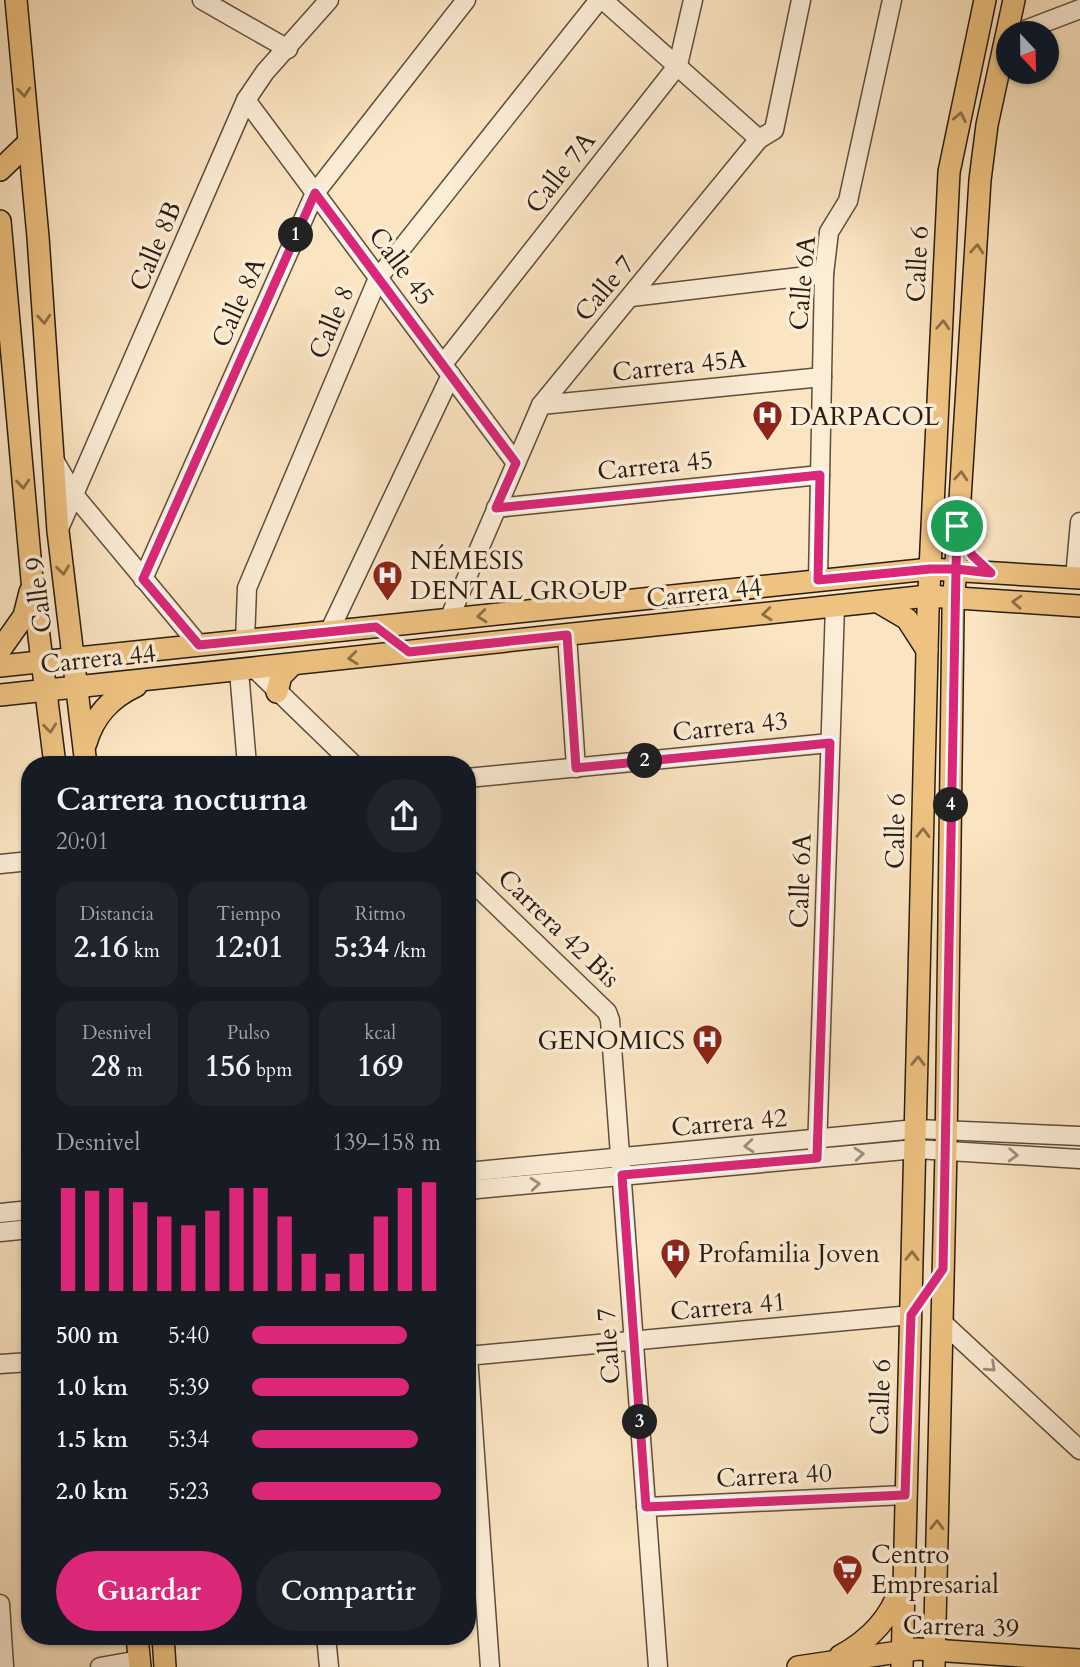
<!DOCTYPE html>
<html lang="es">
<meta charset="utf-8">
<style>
body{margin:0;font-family:Cardo,serif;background:#20242c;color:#f1f3f6;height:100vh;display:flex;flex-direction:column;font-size:26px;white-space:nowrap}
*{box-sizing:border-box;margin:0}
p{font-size:23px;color:#9ea1a6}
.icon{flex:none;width:38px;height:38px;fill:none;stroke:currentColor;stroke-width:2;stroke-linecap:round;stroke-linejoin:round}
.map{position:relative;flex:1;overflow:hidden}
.details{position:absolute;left:21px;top:756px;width:455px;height:889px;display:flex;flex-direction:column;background:#171b24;border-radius:28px;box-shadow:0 2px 5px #0004}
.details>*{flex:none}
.needle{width:46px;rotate:158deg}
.fabs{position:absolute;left:996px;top:21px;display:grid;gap:14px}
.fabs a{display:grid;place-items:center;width:63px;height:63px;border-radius:50%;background:#171b24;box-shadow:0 2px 5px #0004;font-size:35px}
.pin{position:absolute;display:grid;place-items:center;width:60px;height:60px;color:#fff;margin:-30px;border:4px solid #fff;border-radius:50%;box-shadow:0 2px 7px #0007}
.km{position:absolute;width:35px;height:35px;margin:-18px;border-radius:50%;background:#222;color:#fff;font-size:19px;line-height:35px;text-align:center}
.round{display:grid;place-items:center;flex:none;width:74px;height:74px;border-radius:37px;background:#20242c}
.overview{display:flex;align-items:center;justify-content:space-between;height:119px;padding:0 35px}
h1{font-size:32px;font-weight:700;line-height:52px}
.metrics{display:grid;grid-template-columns:repeat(3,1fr);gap:10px;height:119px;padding:7px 35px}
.metrics div{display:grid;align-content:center;border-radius:18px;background:#20242c;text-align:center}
.metrics b{font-size:30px;font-weight:700}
.metrics small{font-size:19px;font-weight:400}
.metrics p{font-size:19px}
.chart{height:196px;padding:14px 35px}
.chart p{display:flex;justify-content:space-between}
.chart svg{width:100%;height:126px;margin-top:7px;stroke:#db2777;stroke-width:6}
.action{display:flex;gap:14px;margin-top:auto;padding:14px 35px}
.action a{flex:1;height:80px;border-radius:42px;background:#db2777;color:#fff;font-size:28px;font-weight:700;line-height:80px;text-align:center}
.action a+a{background:#20242c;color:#f1f3f6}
ul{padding:0 35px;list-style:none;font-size:23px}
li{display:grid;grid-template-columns:112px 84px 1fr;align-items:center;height:52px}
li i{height:18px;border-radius:9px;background:#db2777}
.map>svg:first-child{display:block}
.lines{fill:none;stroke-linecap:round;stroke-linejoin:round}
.minor-casing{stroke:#5e4e3d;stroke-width:21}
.major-casing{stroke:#2a1c11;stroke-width:24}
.minor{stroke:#fcedd7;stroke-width:18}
.major{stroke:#eec280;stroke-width:21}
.oneway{stroke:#8c6f48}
.oneway2{stroke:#9e8f7e}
.route-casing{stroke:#fff;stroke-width:14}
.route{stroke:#db2777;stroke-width:9}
.labels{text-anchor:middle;stroke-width:7;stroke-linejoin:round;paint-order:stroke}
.street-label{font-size:26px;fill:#2a1c11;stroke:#fcedd7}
.poi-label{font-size:26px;fill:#2a1c11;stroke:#fcedd7;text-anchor:start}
</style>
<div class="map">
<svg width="1080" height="1667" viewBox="0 0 1080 1667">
<rect width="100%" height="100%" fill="#fbe4c1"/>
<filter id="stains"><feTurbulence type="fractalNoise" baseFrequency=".00286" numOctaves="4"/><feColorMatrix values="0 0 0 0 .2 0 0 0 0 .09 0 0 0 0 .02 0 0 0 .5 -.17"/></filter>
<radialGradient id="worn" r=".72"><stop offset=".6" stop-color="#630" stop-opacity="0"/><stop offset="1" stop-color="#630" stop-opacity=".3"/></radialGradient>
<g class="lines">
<defs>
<g id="minor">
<path d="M 202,0 L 288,49"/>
<path d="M 603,0 L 759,139"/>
<path d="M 1017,33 L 1080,9"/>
<path d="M 246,100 L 516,463"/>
<path d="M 631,297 L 824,274"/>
<path d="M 443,364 L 678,65 L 693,0"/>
<path d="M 541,405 L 822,377"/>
<path d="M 53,458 L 75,496 L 199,645"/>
<path d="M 496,508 L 820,475"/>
<path d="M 58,531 L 246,100 L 265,72 L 329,0"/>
<path d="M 1075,578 L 1080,522"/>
<path d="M 143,579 L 315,193 L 466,0"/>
<path d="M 818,580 L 824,274 L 829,232 L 848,201 L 892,0"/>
<path d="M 449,619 L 541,405 L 759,139 L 774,130 L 801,0"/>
<path d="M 329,632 L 451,375"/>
<path d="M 567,635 L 576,768"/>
<path d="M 245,641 L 247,588 L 378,278 L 599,0"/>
<path d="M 255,669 L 354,765"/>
<path d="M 239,671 L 247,765"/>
<path d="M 467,778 L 830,743"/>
<path d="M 0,864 L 30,861"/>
<path d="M 467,877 L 607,1012 L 610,1020 L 658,1667"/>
<path d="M 817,1151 L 835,606"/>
<path d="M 467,1172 L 916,1129 L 1080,1136"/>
<path d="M 467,1190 L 916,1149 L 1080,1159"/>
<path d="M 0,1213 L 30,1210"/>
<path d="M 0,1232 L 30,1229"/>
<path d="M 941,1321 L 1080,1450"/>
<path d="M 467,1356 L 911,1315"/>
<path d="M 468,1356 L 490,1667"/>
<path d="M 0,1364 L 30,1362"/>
<path d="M 646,1507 L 905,1495"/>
<path d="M 0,1604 L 4,1667"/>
<path d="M 326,1636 L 329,1667"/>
<path d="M 100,1667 L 139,1660"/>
</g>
<g id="major">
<path d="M 16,0 L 38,237 L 58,531 L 86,765"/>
<path d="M 0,170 L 29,142"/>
<path d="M 0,221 L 32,580 L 55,765"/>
<path d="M 878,602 L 907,619 L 927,650"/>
<path d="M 0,650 L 24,616 L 30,592"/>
<path d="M 0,666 L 930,569 L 1080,578"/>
<path d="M 277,692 L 281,676 L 292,665"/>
<path d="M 0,695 L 928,596 L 1080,606"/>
<path d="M 86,743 C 94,716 110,698 136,686"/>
<path d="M 137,1636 L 140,1667"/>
<path d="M 163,1636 L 165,1667"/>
<path d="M 840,1656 C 868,1641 890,1620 900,1588"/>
<path d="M 798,1667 L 918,1649 L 1080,1660"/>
<path d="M 902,1667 L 928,611 L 949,172 L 985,0"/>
<path d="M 934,1667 L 946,1151 L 953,611 L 980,180 L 987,125 L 1014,0"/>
</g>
</defs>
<use href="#minor" class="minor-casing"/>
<use href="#major" class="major-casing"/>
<use href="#minor" class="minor"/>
<use href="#major" class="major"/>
</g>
<defs><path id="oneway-chevron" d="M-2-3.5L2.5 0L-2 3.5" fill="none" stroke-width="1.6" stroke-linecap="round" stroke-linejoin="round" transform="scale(1.75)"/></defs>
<g class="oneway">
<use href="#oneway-chevron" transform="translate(24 92) rotate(85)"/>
<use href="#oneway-chevron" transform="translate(960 117) rotate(-78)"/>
<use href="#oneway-chevron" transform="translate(977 249) rotate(-86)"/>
<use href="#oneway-chevron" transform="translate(44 319) rotate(86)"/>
<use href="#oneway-chevron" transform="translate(943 325) rotate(-87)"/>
<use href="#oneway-chevron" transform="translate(961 476) rotate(-86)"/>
<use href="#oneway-chevron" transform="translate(23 484) rotate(85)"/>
<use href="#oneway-chevron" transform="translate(63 570) rotate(83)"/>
<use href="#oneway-chevron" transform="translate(1017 602) rotate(-176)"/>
<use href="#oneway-chevron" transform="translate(767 614) rotate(174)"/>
<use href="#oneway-chevron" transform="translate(482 616) rotate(174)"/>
<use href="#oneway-chevron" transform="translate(353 658) rotate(174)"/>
<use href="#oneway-chevron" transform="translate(50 728) rotate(84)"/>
<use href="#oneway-chevron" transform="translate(923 833) rotate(-89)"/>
<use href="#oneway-chevron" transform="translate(918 1061) rotate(-89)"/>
<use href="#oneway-chevron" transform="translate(912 1256) rotate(-89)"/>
<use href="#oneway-chevron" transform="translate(937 1525) rotate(-89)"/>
</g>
<g class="oneway2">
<use href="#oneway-chevron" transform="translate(749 1146) rotate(175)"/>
<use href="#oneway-chevron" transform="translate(859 1154) rotate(-5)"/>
<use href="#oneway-chevron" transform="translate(1013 1155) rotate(3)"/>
<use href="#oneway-chevron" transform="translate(535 1184) rotate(-5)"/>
<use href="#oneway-chevron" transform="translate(991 1367) rotate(43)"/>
</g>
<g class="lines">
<defs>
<path id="route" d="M 957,526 L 956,569 L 930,569 L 818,580 L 820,475 L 496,508 L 516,463 L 315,193 L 143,579 L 199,645 L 376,627 L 409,652 L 567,635 L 576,768 L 830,743 L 817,1158 L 622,1175 L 646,1507 L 905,1495 L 911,1315 L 943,1269 L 956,569 L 991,573 L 972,555 L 957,526"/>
</defs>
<use href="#route" class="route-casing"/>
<use href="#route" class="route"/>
</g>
<defs>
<symbol id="hospital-pin" viewBox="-11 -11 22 30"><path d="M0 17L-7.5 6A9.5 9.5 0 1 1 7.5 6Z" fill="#8f2418" stroke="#fcedd7"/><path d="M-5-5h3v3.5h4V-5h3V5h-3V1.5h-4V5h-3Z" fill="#fff"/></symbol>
<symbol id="supermarket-pin" viewBox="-11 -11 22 30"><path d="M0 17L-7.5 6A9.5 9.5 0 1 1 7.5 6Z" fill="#8f2418" stroke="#fcedd7"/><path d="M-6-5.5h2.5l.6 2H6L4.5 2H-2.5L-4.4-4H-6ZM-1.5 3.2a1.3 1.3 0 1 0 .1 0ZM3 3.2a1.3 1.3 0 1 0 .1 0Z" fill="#fff"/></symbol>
</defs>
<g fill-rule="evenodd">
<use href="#hospital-pin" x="750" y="398" width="35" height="47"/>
<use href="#hospital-pin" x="370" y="558" width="35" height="47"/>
<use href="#hospital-pin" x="690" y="1022" width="35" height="47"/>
<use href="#hospital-pin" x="658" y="1236" width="35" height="47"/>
<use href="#supermarket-pin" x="830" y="1552" width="35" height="47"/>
</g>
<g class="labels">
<g class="street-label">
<text transform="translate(560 172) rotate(-52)" y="9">Calle 7A</text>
<text transform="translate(155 246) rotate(-67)" y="9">Calle 8B</text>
<text transform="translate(917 264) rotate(-87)" y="9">Calle 6</text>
<text transform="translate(402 266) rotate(53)" y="9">Calle 45</text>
<text transform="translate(802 283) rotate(-85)" y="9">Calle 6A</text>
<text transform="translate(604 288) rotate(-50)" y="9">Calle 7</text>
<text transform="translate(238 302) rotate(-66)" y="9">Calle 8A</text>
<text transform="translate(331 322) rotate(-67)" y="9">Calle 8</text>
<text transform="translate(679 365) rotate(-6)" y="9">Carrera 45A</text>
<text transform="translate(655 465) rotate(-6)" y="9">Carrera 45</text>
<text transform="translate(704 592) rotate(-6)" y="9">Carrera 44</text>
<text transform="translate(38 595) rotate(-97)" y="9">Calle 9</text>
<text transform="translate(98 658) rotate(-6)" y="9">Carrera 44</text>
<text transform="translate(730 726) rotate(-6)" y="9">Carrera 43</text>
<text transform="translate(895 831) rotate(-89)" y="9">Calle 6</text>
<text transform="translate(800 881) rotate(-88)" y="9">Calle 6A</text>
<text transform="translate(559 928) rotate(44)" y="9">Carrera 42 Bis</text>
<text transform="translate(729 1122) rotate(-5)" y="9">Carrera 42</text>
<text transform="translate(728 1306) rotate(-5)" y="9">Carrera 41</text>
<text transform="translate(608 1346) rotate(-94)" y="9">Calle 7</text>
<text transform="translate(880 1397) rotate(-88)" y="9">Calle 6</text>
<text transform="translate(774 1475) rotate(-3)" y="9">Carrera 40</text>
<text transform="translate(961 1626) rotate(2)" y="9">Carrera 39</text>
</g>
<g class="poi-label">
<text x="790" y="425">DARPACOL</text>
<text x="410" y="569">NÉMESIS<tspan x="410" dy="30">DENTAL GROUP</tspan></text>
<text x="685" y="1049" text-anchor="end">GENOMICS</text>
<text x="698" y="1262">Profamilia Joven</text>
<text x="871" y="1563">Centro<tspan x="871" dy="30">Empresarial</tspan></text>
</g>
</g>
<rect width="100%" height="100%" filter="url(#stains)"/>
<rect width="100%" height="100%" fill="url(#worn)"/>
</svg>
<div class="fabs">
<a><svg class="needle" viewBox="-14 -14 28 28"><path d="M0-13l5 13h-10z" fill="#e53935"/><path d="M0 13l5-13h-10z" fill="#9ea1a6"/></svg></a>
</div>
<div class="pin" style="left:957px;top:526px;background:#1e9e55"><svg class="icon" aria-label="arrive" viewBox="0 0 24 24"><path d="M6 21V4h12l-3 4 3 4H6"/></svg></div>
<b class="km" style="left:296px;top:235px">1</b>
<b class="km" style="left:645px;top:761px">2</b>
<b class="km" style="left:640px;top:1422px">3</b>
<b class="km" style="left:951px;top:805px">4</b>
<section class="details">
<div class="overview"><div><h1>Carrera nocturna</h1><p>20:01</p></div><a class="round"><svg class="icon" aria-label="share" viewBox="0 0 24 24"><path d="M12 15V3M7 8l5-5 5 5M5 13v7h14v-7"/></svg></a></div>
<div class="metrics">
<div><p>Distancia</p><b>2.16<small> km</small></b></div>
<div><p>Tiempo</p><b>12:01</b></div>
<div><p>Ritmo</p><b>5:34<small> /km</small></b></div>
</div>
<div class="metrics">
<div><p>Desnivel</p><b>28<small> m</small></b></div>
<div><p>Pulso</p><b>156<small> bpm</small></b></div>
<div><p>kcal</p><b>169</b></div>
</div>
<div class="chart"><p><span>Desnivel</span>139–158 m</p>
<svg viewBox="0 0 160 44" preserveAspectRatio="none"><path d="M5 44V8M15 44V9M25 44V8M35 44V13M45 44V18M55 44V21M65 44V16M75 44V8M85 44V8M95 44V18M105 44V31M115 44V38M125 44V31M135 44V18M145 44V8M155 44V6"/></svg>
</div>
<ul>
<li><b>500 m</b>5:40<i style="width:82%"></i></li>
<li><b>1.0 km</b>5:39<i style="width:83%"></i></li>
<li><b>1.5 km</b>5:34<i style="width:88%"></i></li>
<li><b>2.0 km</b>5:23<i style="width:100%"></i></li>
</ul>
<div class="action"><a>Guardar</a><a>Compartir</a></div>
</section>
</div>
